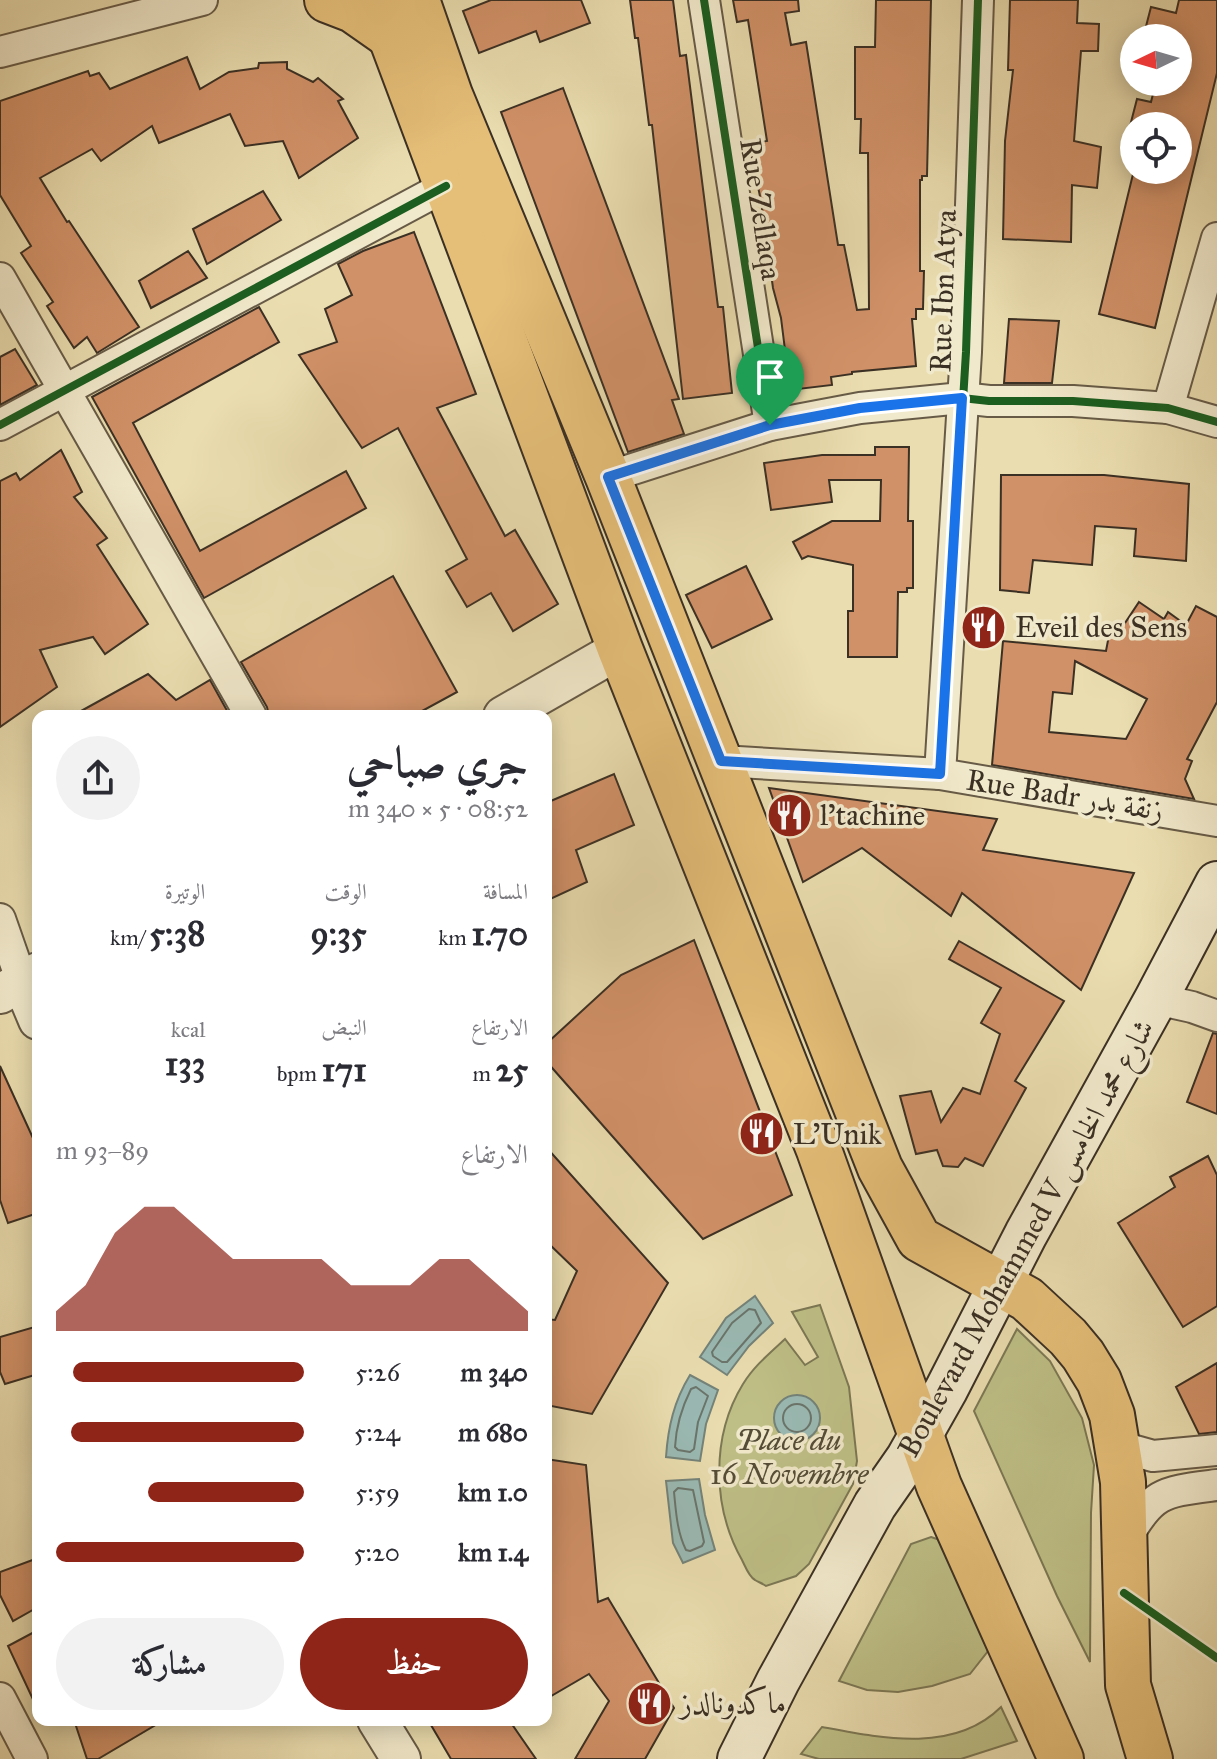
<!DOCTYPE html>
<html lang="ar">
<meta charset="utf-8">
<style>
body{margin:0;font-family:"IM FELL Great Primer",Amiri,serif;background:#f2f2f3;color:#2b2b33;direction:rtl;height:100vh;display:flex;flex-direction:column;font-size:30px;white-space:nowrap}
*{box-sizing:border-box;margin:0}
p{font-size:26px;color:#7c7c81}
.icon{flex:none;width:44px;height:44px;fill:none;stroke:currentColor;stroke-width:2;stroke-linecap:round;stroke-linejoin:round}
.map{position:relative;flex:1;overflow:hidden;direction:ltr}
.details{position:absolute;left:32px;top:710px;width:520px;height:1016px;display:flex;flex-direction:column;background:#fff;border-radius:16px;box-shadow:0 4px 20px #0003;direction:rtl}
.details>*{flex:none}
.needle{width:52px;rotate:265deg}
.tools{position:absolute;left:1120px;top:24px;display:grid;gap:16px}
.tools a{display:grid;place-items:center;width:72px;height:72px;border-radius:50%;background:#fff;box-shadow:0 4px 20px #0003;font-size:40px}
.pin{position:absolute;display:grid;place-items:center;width:68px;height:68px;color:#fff;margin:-82px -34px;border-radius:50% 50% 50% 0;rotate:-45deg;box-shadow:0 0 8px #0007}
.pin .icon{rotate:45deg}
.round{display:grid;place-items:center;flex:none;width:84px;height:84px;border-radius:42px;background:#f2f2f3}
.headline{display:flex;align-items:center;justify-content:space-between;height:136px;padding:0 24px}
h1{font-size:44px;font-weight:700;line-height:60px}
.stats{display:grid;grid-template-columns:repeat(3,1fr);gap:12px;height:136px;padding:8px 24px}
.stats div{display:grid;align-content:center}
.stats b{font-size:34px;font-weight:700}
.stats small{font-size:22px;font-weight:400}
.stats p{font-size:22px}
.chart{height:224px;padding:16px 24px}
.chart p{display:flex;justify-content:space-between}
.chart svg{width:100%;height:144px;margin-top:8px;fill:#8f2418;opacity:.7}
.button{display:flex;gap:16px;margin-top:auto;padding:16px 24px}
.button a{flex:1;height:92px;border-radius:48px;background:#8f2418;color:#fff;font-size:32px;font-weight:700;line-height:92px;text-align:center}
.button a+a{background:#f2f2f3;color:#2b2b33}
ul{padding:0 24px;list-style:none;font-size:26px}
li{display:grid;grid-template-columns:128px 96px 1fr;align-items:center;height:60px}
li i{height:20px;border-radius:10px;background:#8f2418}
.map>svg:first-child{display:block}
.green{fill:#bebf86;stroke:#7c7855;stroke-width:2}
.water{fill:#9abab4;stroke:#74837a;stroke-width:2}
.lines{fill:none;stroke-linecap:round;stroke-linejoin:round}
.shore{stroke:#6a756c;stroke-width:2}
.building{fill:#d19168;stroke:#3b3024;stroke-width:2;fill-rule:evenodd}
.minor-casing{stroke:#675b47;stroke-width:34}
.tertiary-casing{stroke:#675b47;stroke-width:42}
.secondary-casing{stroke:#3b3024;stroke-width:46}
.primary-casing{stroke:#3b3024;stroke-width:48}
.minor{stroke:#f1e9cb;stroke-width:30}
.tertiary{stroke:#f1e9cb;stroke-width:38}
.secondary{stroke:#f1e9cb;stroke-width:42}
.primary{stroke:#e5be78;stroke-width:44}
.cycleway-casing{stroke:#f1e9cb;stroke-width:13}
.cycleway{stroke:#1b5e20;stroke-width:8}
.route-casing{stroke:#fff;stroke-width:16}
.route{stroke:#1a73e8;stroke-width:10}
.labels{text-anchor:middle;stroke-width:7;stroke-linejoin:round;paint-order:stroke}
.street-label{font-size:30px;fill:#3b3024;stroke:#f1e9cb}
.poi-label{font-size:30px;fill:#3b3024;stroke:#f1e9cb;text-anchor:start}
.park-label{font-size:30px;font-style:italic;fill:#554d38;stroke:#f1e9cb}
</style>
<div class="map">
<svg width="1217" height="1759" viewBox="0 0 1217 1759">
<rect width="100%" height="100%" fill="#eaddaf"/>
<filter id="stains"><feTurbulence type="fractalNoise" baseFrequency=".0025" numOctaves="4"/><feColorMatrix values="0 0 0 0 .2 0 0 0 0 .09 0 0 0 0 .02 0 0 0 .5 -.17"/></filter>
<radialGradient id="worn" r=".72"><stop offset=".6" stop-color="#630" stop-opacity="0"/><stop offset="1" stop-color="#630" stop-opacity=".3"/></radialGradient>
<g class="green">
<path d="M 820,1305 L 849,1387 L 857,1461 L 853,1484 L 809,1564 L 796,1576 L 766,1586 C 762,1583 758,1582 755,1580 C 749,1577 745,1566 742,1560 C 712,1507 711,1436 743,1384 C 754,1366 770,1353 785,1339 L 805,1365 L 818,1357 L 792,1312 Z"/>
<path d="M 1017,1329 L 1050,1361 L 1082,1418 L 1094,1465 L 1091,1513 L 1090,1662 L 1057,1596 L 974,1411 Z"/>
<path d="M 931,1537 L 943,1541 L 988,1651 L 970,1674 L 932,1686 L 898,1692 L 867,1690 L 839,1681 L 911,1544 Z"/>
<path d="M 1001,1707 L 1017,1741 L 961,1759 L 819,1759 L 801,1754 L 822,1727 C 880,1738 954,1754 1001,1707 Z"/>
</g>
<g class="water">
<path d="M 755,1296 L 773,1323 L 749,1346 L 727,1375 L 700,1357 L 726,1318 Z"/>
<path d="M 690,1375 L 718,1390 L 706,1424 L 700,1461 L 666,1457 C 668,1427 674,1401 690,1375 Z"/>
<circle cx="797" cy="1418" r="23"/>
<path d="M 699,1479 L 705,1515 L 715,1550 L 683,1563 L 673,1543 L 666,1481 Z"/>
</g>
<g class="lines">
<g class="shore">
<path d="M 749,1309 L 755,1310 L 761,1323 L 727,1362 L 722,1362 L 713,1356 L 712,1352 L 732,1323 Z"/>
<path d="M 696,1387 L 708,1396 L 698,1422 L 694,1449 L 690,1452 L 678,1450 L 675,1447 C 676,1426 682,1407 691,1389 Z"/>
<circle cx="797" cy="1418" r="14"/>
<path d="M 678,1488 L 693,1490 L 704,1542 L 702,1546 L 690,1551 L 686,1550 C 677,1532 676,1512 674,1492 Z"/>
</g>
</g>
<g class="building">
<path d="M 491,0 L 581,0 L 590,23 L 540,42 L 536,31 L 479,53 L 463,11 Z"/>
<path d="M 630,0 L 673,0 L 680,56 L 686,55 L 718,307 L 723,307 L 732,393 L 683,399 L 652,125 L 649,125 L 638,38 L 635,38 Z"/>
<path d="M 733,0 L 798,0 L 799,11 L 785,13 L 791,45 L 806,42 L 838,245 L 844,245 L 857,310 L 869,309 L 868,153 L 860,153 L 861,119 L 855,119 L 855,47 L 875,47 L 876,0 L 931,0 L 927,176 L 922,176 L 922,180 L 920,180 L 920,271 L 924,271 L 923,309 L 916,309 L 916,319 L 912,319 L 916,366 L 852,372 L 852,374 L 831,377 L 832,385 L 790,390 L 781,318 L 773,288 L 761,201 L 749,144 L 767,141 L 748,20 L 737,22 Z"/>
<path d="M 1010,0 L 1078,0 L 1077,23 L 1099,24 L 1098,51 L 1081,51 L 1074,141 L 1101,147 L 1097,188 L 1072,185 L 1071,242 L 1003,239 L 1005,141 L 1013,70 L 1008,70 Z"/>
<path d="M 1179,0 L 1217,0 L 1217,73 L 1155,328 L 1099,314 L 1134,170 L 1178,170 L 1178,126 L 1130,126 L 1137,99 L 1151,102 L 1156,82 L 1178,82 L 1178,38 L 1143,38 L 1151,7 L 1176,13 Z"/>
<path d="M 187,57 L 200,89 L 229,72 L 258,68 L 259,63 L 287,62 L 287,69 L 313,82 L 318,78 L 343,99 L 338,101 L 358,138 L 299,178 L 283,141 L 245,146 L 230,114 L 159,143 L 152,126 L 101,161 L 92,149 L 40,178 L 67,222 L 69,221 L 139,327 L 97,353 L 87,337 L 74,348 L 47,306 L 53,302 L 21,253 L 31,246 L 0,195 L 0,101 L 88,71 L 90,76 L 99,73 L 110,89 Z"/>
<path d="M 563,88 L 679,399 L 672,400 L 684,434 L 628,452 L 501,112 Z"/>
<path d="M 263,191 L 281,220 L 207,264 L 193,229 Z"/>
<path d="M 414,232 L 476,394 L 437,408 L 505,536 L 515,530 L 558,604 L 513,631 L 491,593 L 467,607 L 446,571 L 467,559 L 398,428 L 362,448 L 299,355 L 337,342 L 325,309 L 352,295 L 338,264 L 363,251 Z"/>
<path d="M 188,251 L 207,278 L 151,308 L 139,281 Z"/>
<path d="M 259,307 L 279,342 L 133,423 L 200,551 L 346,471 L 366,508 L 204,598 L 92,397 Z"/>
<path d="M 1009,319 L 1059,321 L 1052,383 L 1004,383 Z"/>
<path d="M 15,349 L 37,385 L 0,405 L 0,357 Z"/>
<path d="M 875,447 L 909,447 L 908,521 L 913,521 L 913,588 L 907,588 L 907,592 L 898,592 L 897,657 L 848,657 L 848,611 L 853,611 L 853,565 L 808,556 L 802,559 L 793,542 L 832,521 L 880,521 L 881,480 L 829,480 L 832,502 L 771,510 L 764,463 L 822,455 L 875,455 Z"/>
<path d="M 61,450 L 82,492 L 74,497 L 107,538 L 97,545 L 148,624 L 105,654 L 93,637 L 40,650 L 57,687 L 0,727 L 0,481 L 16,473 L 20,480 Z"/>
<path d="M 1001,475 L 1104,475 L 1189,484 L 1186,561 L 1134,556 L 1136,529 L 1095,526 L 1092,565 L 1033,560 L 1029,593 L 1000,590 Z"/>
<path d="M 746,566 L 772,619 L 712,648 L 686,595 Z"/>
<path d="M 393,576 L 457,692 L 413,716 L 269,716 L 267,707 L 241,662 Z"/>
<path d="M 1139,602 L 1164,619 L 1168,612 L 1186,625 L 1196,606 L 1217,617 L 1217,702 L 1187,759 L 1192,761 L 1185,779 L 1194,799 L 992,765 L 1003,641 L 1106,651 L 1110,630 L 1117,635 ZM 1075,661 L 1147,699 L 1126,739 L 1049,732 L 1053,692 L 1072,694 Z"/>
<path d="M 148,674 L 176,700 L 210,680 L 230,716 L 72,716 Z"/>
<path d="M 614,774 L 634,825 L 576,850 L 587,882 L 546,901 L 546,803 Z"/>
<path d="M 769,788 L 997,819 L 983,850 L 1134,873 L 1081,990 L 962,893 L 951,916 L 862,848 L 803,882 Z"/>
<path d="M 694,940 L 792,1195 L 703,1239 L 546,1061 L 546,1044 L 621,975 Z"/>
<path d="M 959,941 L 1064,1001 L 1015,1081 L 1026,1088 L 983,1166 L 965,1158 L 958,1167 L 943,1166 L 937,1150 L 916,1154 L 900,1096 L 931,1091 L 941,1122 L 963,1088 L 980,1094 L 1000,1034 L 981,1023 L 1001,988 L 949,959 Z"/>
<path d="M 1213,1033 L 1217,1034 L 1217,1114 L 1187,1102 Z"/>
<path d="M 0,1066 L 38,1149 L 38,1213 L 8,1223 L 0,1200 Z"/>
<path d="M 546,1147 L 668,1283 L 592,1414 L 546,1405 L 546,1319 L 555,1320 L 577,1271 L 546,1241 Z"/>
<path d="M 1208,1156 L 1217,1175 L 1217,1306 L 1183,1327 L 1118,1223 L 1175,1187 L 1170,1177 Z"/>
<path d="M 38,1326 L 38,1374 L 5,1384 L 0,1372 L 0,1337 Z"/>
<path d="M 1217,1363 L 1217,1432 L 1199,1434 L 1176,1387 Z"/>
<path d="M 546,1459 L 586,1465 L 598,1602 L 608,1598 L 674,1708 L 645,1759 L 575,1759 L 609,1701 L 589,1674 L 546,1699 Z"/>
<path d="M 38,1558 L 38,1607 L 13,1621 L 0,1595 L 0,1572 Z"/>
<path d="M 38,1630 L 38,1710 L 8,1646 Z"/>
<path d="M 74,1720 L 164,1720 L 98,1759 L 87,1759 Z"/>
<path d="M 428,1720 L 509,1720 L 536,1759 L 451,1759 Z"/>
</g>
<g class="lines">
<defs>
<g id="minor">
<path d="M 704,0 L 770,425"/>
<path d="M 0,52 L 202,0"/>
<path d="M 0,278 L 251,716"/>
<path d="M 1168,408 L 1217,238"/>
<path d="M 0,425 L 446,186"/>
<path d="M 608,477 L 770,425 L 860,408 L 962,398 L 989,401 L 1073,401 L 1168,408 L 1217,422"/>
<path d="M 721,761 L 940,774 L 1217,821"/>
<path d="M 940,774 L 966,352 L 978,0"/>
<path d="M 0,919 L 22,982"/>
<path d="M 1156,999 L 1192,1007 L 1217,1016"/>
<path d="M 1117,1446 L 1153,1456 L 1217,1450"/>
<path d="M 1125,1540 C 1154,1491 1162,1492 1217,1485"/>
<path d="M 0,1698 L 32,1759"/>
</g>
<g id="tertiary">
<path d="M 503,716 L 620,649"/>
<path d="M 22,982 L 38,1020"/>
<path d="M 0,994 L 38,972"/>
<path d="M 377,1720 L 401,1759"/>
</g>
<path id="secondary" d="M 739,1759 L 778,1681 L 875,1505 L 907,1459 L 946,1390 L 1026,1234 L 1156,999 L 1217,883"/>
<g id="primary">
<path d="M 327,0 L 353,10 L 393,38"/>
<path d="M 377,0 L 620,649 L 819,1150 L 939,1486 L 1061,1759"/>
<path d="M 417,0 L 450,95 L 608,477 L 880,1168 L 919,1239 L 1027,1299 L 1068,1337 L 1083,1355 L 1099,1381 L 1112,1415 L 1123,1482 L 1128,1685 L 1150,1759"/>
</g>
</defs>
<use href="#minor" class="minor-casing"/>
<use href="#tertiary" class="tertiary-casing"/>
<use href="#secondary" class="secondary-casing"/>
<use href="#primary" class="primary-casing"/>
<use href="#minor" class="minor"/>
<use href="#tertiary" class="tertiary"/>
<use href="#secondary" class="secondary"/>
<use href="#primary" class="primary"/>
<defs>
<g id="cycleway">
<path d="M 704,0 L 770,425"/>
<path d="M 0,425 L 446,186"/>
<path d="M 608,477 L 770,425 L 860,408 L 962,398 L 989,401 L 1073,401 L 1168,408 L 1217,422"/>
<path d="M 940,774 L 966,352 L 978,0"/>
<path d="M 1124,1593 L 1217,1658"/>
</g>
</defs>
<use href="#cycleway" class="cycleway-casing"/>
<use href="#cycleway" class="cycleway"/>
</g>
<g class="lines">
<defs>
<path id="route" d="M 962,398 L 940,774 L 721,761 L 608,477 L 770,425 L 860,408 Z"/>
</defs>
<use href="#route" class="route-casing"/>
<use href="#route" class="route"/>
</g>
<defs>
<symbol id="restaurant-disc" viewBox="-11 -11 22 22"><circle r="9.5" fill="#8f2418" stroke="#f1e9cb"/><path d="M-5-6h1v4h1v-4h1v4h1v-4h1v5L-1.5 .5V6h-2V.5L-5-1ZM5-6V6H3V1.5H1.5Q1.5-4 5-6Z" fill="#fff"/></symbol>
</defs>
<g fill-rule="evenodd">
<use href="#restaurant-disc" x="958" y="602" width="51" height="51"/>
<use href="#restaurant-disc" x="764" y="790" width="51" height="51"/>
<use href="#restaurant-disc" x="736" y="1108" width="51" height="51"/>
<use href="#restaurant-disc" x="624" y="1678" width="51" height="51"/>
</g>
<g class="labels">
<g class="street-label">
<text transform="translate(761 209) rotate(81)" y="10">Rue Zellaqa</text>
<text transform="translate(943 291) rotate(-88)" y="10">Rue Ibn Atya</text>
<text transform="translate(1065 795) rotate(9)" y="10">Rue Badr زنقة بدر</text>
<text transform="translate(1026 1238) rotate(-61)" y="10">Boulevard Mohammed V شارع محمد الخامس</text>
</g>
<g class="poi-label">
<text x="1015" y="637">Eveil des Sens</text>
<text x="820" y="825">l'tachine</text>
<text x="793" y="1144">L'Unik</text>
<text x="680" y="1713">ماكدونالدز</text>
</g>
<g class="park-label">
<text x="789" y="1450">Place du<tspan x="789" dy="34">16 Novembre</tspan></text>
</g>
</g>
<rect width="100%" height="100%" filter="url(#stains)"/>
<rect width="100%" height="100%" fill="url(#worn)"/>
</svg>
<div class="tools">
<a><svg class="needle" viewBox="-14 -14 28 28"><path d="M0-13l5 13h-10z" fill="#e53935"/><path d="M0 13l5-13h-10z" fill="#7c7c81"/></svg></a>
<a><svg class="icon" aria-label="locate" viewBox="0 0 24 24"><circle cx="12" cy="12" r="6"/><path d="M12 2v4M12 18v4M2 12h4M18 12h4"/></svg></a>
</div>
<div class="pin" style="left:770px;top:425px;background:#1e9e55"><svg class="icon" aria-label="arrive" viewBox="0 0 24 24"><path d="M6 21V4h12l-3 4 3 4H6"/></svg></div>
<section class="details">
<div class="headline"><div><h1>جري صباحي</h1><p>08:52 · 5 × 340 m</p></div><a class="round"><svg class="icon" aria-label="share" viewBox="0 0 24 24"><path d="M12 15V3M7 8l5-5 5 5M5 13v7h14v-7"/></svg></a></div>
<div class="stats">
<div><p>المسافة</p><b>1.70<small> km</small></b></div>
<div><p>الوقت</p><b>9:35</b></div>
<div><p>الوتيرة</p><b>5:38<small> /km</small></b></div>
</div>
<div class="stats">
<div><p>الارتفاع</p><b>25<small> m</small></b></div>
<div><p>النبض</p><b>171<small> bpm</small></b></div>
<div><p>kcal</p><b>133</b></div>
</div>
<div class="chart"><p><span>الارتفاع</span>89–93 m</p>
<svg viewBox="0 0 160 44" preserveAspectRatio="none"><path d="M0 44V38L10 30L20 14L30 6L40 6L50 14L60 22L70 22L80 22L90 22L100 30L110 30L120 30L130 22L140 22L150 30L160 38V44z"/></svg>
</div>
<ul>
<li><b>340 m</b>5:26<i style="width:93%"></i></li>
<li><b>680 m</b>5:24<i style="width:94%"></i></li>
<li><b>1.0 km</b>5:59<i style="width:63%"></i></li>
<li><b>1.4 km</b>5:20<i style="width:100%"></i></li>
</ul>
<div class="button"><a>حفظ</a><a>مشاركة</a></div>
</section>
</div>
